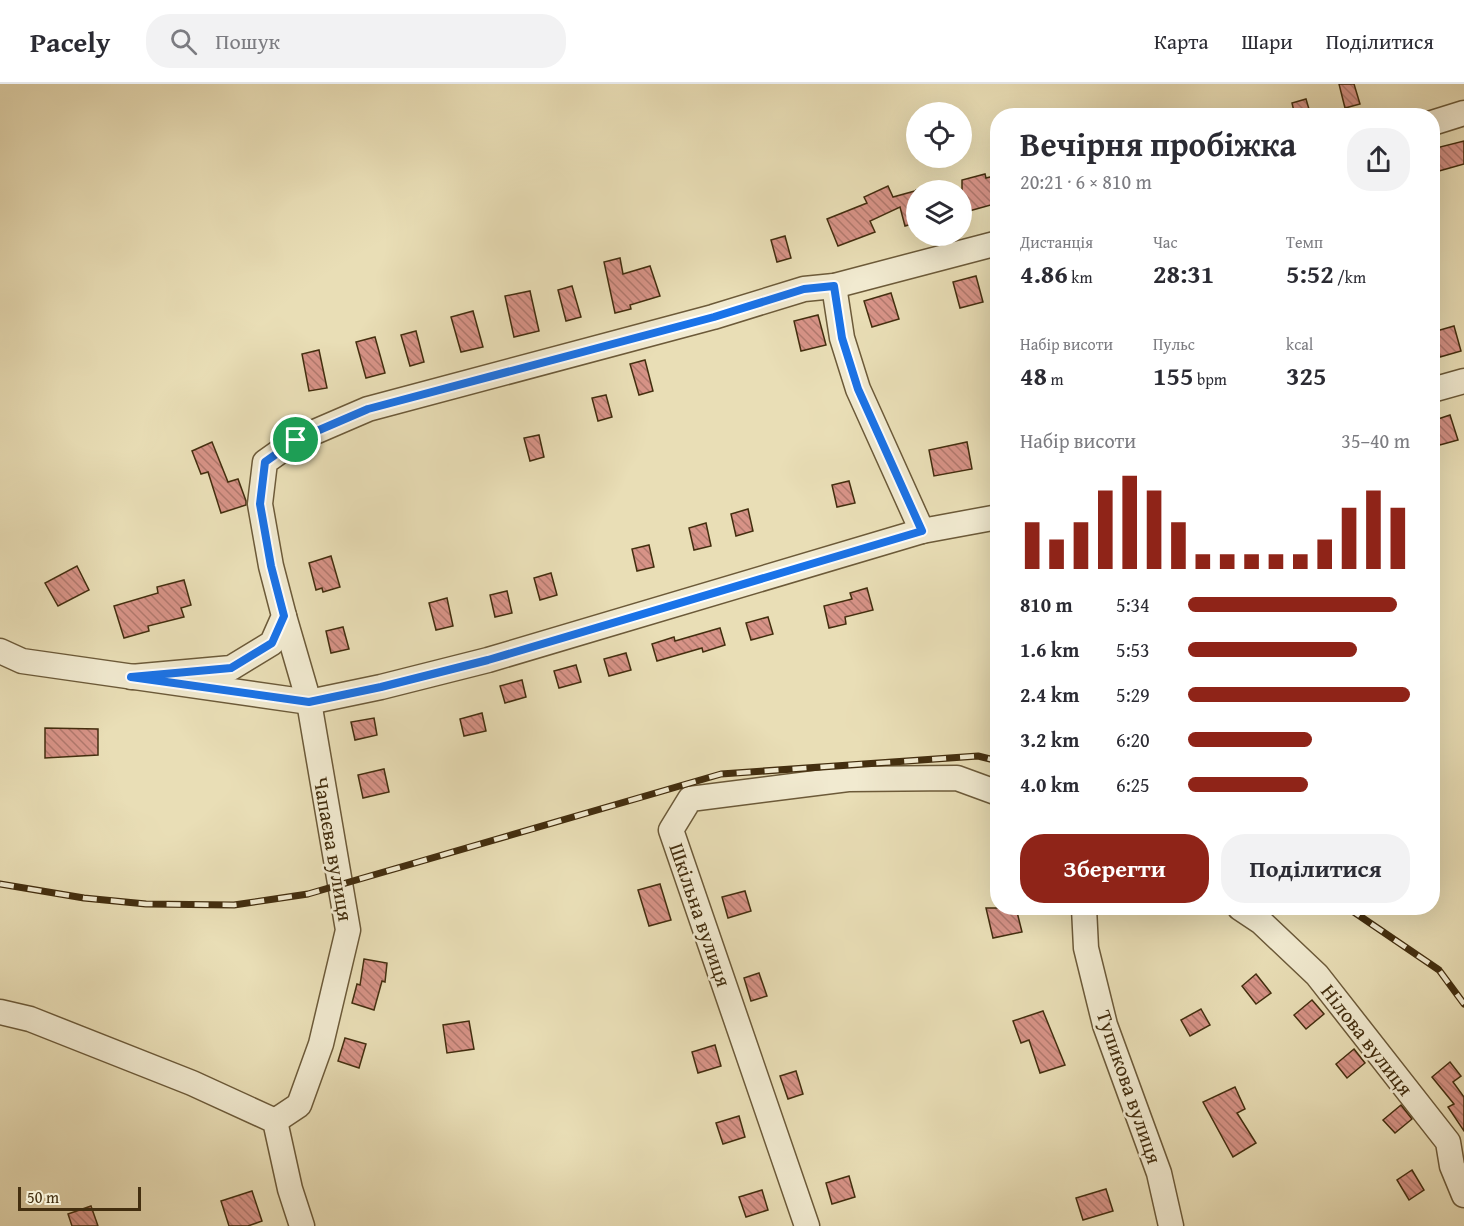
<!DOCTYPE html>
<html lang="uk">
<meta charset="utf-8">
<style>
body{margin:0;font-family:"Gentium Book Plus",serif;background:#f2f2f3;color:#2b2b33;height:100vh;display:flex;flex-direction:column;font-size:22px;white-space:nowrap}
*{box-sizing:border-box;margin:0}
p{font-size:20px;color:#7c7c81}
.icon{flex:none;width:33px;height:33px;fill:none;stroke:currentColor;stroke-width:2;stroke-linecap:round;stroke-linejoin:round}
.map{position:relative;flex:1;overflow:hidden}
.side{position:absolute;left:990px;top:24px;width:450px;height:807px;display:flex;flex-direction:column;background:#fff;border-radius:24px;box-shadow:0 6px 24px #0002}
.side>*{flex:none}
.tools{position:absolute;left:906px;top:18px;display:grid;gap:12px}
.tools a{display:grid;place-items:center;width:66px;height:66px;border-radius:50%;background:#fff;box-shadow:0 6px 24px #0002;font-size:30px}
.scale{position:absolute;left:18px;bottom:15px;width:123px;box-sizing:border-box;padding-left:6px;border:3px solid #432e0f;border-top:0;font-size:16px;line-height:21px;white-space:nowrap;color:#432e0f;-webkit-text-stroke:4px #f1ead0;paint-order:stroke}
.pin{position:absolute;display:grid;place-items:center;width:51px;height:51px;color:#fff;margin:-26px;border:3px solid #fff;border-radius:50%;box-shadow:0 2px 6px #0007}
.round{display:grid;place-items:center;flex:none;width:63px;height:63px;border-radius:24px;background:#f2f2f3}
.headline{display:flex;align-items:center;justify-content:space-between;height:102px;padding:0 30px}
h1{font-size:33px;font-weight:700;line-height:45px}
.figures{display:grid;grid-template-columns:repeat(3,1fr);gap:9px;height:102px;padding:6px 30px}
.figures div{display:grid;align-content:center}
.figures b{font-size:26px;font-weight:700}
.figures small{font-size:16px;font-weight:400}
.figures p{font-size:16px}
.chart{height:168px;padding:12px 30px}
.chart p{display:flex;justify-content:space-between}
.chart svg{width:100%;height:108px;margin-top:6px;stroke:#8f2418;stroke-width:6}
.action{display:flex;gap:12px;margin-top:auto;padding:12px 30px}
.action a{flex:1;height:69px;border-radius:24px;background:#8f2418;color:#fff;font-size:24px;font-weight:700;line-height:69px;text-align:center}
.action a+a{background:#f2f2f3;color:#2b2b33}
ul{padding:0 30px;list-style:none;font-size:20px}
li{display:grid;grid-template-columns:96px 72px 1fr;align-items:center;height:45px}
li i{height:15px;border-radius:8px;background:#8f2418}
header{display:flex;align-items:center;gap:36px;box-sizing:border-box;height:84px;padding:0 30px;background:#fff;border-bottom:2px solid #e1e1e2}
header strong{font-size:28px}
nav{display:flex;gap:33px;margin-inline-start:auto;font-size:21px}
.search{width:420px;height:54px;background:#f2f2f3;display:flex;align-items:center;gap:15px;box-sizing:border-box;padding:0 21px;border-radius:24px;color:#7c7c81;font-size:22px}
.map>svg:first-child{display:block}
.building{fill:url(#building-back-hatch);stroke:#432e0f;stroke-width:1.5}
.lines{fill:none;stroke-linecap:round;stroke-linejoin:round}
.minor-casing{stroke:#6c5a39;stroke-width:27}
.minor{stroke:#f1ead0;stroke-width:24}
.rail-casing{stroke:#432e0f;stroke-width:7}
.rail{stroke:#f1ead0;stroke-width:4.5;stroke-dasharray:14;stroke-linecap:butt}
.route-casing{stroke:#fff;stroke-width:12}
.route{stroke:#1a73e8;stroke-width:8}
.labels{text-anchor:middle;stroke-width:5;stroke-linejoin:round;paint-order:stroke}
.street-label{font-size:21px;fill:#432e0f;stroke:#f1ead0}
</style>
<header>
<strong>Pacely</strong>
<div class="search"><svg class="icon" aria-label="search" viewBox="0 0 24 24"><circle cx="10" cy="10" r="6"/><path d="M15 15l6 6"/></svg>Пошук</div>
<nav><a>Карта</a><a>Шари</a><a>Поділитися</a></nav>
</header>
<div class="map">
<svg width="1464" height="1142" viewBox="0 0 1464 1142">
<defs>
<pattern id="building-back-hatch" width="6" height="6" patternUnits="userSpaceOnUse" patternTransform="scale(1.5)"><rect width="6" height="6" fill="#d79387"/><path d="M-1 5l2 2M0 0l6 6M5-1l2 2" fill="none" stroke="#b0786d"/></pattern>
</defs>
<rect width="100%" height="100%" fill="#e9deb6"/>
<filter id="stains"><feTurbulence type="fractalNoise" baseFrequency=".00333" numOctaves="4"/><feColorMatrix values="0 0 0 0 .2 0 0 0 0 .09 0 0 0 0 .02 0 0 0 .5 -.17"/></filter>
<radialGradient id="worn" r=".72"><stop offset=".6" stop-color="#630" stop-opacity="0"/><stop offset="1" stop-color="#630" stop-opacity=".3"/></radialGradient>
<g class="building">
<path d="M 1339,0 L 1354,0 L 1360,20 L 1345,24 Z"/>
<path d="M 1306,15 L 1311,32 L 1295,32 L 1292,19 Z"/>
<path d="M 1464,57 L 1464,80 L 1432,89 L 1432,65 Z"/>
<path d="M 985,90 L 986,94 L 998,91 L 998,119 L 962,129 L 962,96 Z"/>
<path d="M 888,102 L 893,113 L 922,105 L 916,106 L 916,115 L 914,116 L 916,139 L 905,142 L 900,123 L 870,137 L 875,148 L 838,162 L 827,135 L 867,119 L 864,113 Z"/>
<path d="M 785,152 L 791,174 L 777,178 L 771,156 Z"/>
<path d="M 620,174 L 623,190 L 650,182 L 660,212 L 630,221 L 631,225 L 615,229 L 604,178 Z"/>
<path d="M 976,192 L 983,218 L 960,224 L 953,198 Z"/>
<path d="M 572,202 L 581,233 L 566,237 L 558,206 Z"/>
<path d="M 530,207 L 539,247 L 514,253 L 505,212 Z"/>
<path d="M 891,209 L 899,235 L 872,243 L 864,217 Z"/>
<path d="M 473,227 L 483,263 L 461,268 L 451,233 Z"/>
<path d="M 818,231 L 826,261 L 801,267 L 794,237 Z"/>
<path d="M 1454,242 L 1461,267 L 1440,273 L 1433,248 Z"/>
<path d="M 416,247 L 424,278 L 410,282 L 401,251 Z"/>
<path d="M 375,253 L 385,289 L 366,294 L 356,258 Z"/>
<path d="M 319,266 L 327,304 L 309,307 L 302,270 Z"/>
<path d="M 645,276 L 653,307 L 639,311 L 630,280 Z"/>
<path d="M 606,311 L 612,333 L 598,337 L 592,314 Z"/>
<path d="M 1450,331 L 1458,356 L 1436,362 L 1432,337 Z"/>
<path d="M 539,351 L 544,373 L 530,377 L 524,354 Z"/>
<path d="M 212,358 L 228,398 L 238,395 L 246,417 L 246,421 L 221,429 L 208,388 L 201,390 L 192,367 Z"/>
<path d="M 967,358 L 972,385 L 934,392 L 929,366 Z"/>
<path d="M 849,397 L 855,419 L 837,423 L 832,401 Z"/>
<path d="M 748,425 L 753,447 L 736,452 L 731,430 Z"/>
<path d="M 706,439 L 711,462 L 694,466 L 689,444 Z"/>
<path d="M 649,461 L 654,483 L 637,487 L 632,465 Z"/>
<path d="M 331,472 L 340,503 L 323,508 L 322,504 L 316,506 L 309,479 Z"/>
<path d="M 77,482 L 89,506 L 58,522 L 45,499 Z"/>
<path d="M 551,489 L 557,511 L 540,516 L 534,494 Z"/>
<path d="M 184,496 L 191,521 L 181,524 L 184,533 L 148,542 L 149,547 L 124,554 L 114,522 L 158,509 L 157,503 Z"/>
<path d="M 867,504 L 873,526 L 845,533 L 846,540 L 829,544 L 824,522 L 852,515 L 850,509 Z"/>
<path d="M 507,507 L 512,529 L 495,533 L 490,511 Z"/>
<path d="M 447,514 L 453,542 L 436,546 L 429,519 Z"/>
<path d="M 768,533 L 773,550 L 751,556 L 746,539 Z"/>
<path d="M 343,543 L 349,565 L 331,569 L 326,547 Z"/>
<path d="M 720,544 L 725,561 L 703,568 L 702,564 L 657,577 L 652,560 L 674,553 L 675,557 Z"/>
<path d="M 626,569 L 631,586 L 609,592 L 604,575 Z"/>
<path d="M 576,581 L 581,598 L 559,604 L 554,587 Z"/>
<path d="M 522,596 L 526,613 L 505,619 L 500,602 Z"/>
<path d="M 482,629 L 486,647 L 464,652 L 460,635 Z"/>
<path d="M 374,634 L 377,651 L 355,656 L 351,638 Z"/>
<path d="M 45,644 L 98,645 L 98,671 L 45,674 Z"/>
<path d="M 384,685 L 389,708 L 363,714 L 358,691 Z"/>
<path d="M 660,800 L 671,836 L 649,842 L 638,806 Z"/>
<path d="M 745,807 L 751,827 L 728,834 L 722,813 Z"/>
<path d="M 986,824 L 1016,824 L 1022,848 L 993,854 Z"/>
<path d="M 364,875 L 387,879 L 385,898 L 382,897 L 374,926 L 352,919 L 357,900 L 360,901 Z"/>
<path d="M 759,889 L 767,912 L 751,917 L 744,894 Z"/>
<path d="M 1256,890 L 1271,909 L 1256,920 L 1242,902 Z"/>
<path d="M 1312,916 L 1324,930 L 1306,945 L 1294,931 Z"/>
<path d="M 1201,925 L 1210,941 L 1190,952 L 1181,936 Z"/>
<path d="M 1043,927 L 1065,981 L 1040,989 L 1029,956 L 1021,959 L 1013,937 Z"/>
<path d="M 469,937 L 474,965 L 447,969 L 443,941 Z"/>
<path d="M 345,954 L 366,960 L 359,984 L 338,977 Z"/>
<path d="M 715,961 L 721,982 L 698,989 L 692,968 Z"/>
<path d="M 1354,965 L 1365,979 L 1347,994 L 1336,980 Z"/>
<path d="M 1450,978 L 1461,992 L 1453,998 L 1464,1013 L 1464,1047 L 1448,1023 L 1454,1020 L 1432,993 Z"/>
<path d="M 796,987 L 803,1010 L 788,1015 L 780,992 Z"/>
<path d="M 1235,1003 L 1245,1025 L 1237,1029 L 1256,1059 L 1233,1073 L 1203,1018 Z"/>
<path d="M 1401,1021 L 1412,1035 L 1395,1049 L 1383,1036 Z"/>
<path d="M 739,1032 L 745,1053 L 723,1060 L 716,1039 Z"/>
<path d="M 1412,1086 L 1424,1106 L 1409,1116 L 1397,1096 Z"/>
<path d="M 849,1092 L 855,1113 L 832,1120 L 826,1099 Z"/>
<path d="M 1106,1105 L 1113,1127 L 1083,1136 L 1076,1114 Z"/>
<path d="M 762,1106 L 768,1126 L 746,1133 L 739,1113 Z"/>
<path d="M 252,1107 L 262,1137 L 248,1142 L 229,1142 L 221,1117 Z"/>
<path d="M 91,1122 L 98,1142 L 72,1142 L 68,1130 Z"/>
</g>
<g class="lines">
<defs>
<g id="minor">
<path d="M 1432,39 L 1464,29"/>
<path d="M 834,202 L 842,254 L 858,305 L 922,447"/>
<path d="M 1432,306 L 1464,297"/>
<path d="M 0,567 L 22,577 L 309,618 L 381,603 L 488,576 L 922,447 L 998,433"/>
<path d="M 131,593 L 231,584 L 272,559 L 284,532 L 271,482 L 260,420 L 265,378 L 296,356 L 368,325 L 713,233 L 804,205 L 834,202 L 998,159"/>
<path d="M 1084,824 L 1086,864 L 1105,941 L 1159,1089 L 1171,1142"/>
<path d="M 1240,824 L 1261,838 L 1317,891 L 1448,1058 L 1452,1082 L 1464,1111"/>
<path d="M 0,928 L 30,935 L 192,999 L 275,1037 L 290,1105 L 302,1142"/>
<path d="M 275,1037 L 299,1021 L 321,960 L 348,846 L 309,618 L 284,532"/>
<path d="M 807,1142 L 671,746 L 690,715 L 848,695 L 957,694 L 998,709"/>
</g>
</defs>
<use href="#minor" class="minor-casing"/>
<use href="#minor" class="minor"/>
<defs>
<g id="rail">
<path d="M 0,800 L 84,814 L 146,820 L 234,821 L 308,810 L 721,690 L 978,672 L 998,677"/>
<path d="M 1348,824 L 1439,886 L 1464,920"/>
</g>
</defs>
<use href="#rail" class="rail-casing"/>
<use href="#rail" class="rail"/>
</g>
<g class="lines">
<defs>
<path id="route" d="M 834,202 L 842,254 L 858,305 L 922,447 L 488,576 L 381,603 L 309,618 L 131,593 L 231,584 L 272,559 L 284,532 L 271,482 L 260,420 L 265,378 L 296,356 L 368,325 L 714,233 L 804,205 Z"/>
</defs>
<use href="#route" class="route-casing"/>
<use href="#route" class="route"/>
</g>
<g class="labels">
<g class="street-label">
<text transform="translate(333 765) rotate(80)" y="7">Чапаєва вулиця</text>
<text transform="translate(700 831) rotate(71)" y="7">Шкільна вулиця</text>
<text transform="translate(1367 956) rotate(52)" y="7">Нілова вулиця</text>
<text transform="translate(1129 1003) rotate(71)" y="7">Тупикова вулиця</text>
</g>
</g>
<rect width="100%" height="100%" filter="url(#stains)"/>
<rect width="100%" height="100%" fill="url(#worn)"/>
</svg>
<div class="tools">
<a><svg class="icon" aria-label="locate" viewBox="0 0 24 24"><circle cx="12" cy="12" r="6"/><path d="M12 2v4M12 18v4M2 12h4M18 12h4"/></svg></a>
<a><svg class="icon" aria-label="layers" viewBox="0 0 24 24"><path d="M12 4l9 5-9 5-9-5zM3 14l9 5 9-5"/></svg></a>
</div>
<div class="scale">50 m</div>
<div class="pin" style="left:296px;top:356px;background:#1e9e55"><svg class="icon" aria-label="arrive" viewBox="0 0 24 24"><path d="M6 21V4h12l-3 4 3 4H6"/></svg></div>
<section class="side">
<div class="headline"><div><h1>Вечірня пробіжка</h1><p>20:21 · 6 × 810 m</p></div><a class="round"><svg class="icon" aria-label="share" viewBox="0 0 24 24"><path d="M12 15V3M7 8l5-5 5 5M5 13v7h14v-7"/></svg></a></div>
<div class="figures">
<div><p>Дистанція</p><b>4.86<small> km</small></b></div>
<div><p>Час</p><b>28:31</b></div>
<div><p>Темп</p><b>5:52<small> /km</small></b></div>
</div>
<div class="figures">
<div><p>Набір висоти</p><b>48<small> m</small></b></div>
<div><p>Пульс</p><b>155<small> bpm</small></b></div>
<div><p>kcal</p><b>325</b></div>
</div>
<div class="chart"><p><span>Набір висоти</span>35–40 m</p>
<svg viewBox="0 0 160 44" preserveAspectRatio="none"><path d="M5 44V25M15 44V32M25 44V25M35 44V12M45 44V6M55 44V12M65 44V25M75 44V38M85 44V38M95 44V38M105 44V38M115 44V38M125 44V32M135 44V19M145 44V12M155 44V19"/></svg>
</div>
<ul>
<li><b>810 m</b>5:34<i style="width:94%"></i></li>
<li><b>1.6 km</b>5:53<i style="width:76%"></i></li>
<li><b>2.4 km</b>5:29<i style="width:100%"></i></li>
<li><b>3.2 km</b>6:20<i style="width:56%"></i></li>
<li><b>4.0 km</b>6:25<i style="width:54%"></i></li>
</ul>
<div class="action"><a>Зберегти</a><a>Поділитися</a></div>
</section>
</div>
